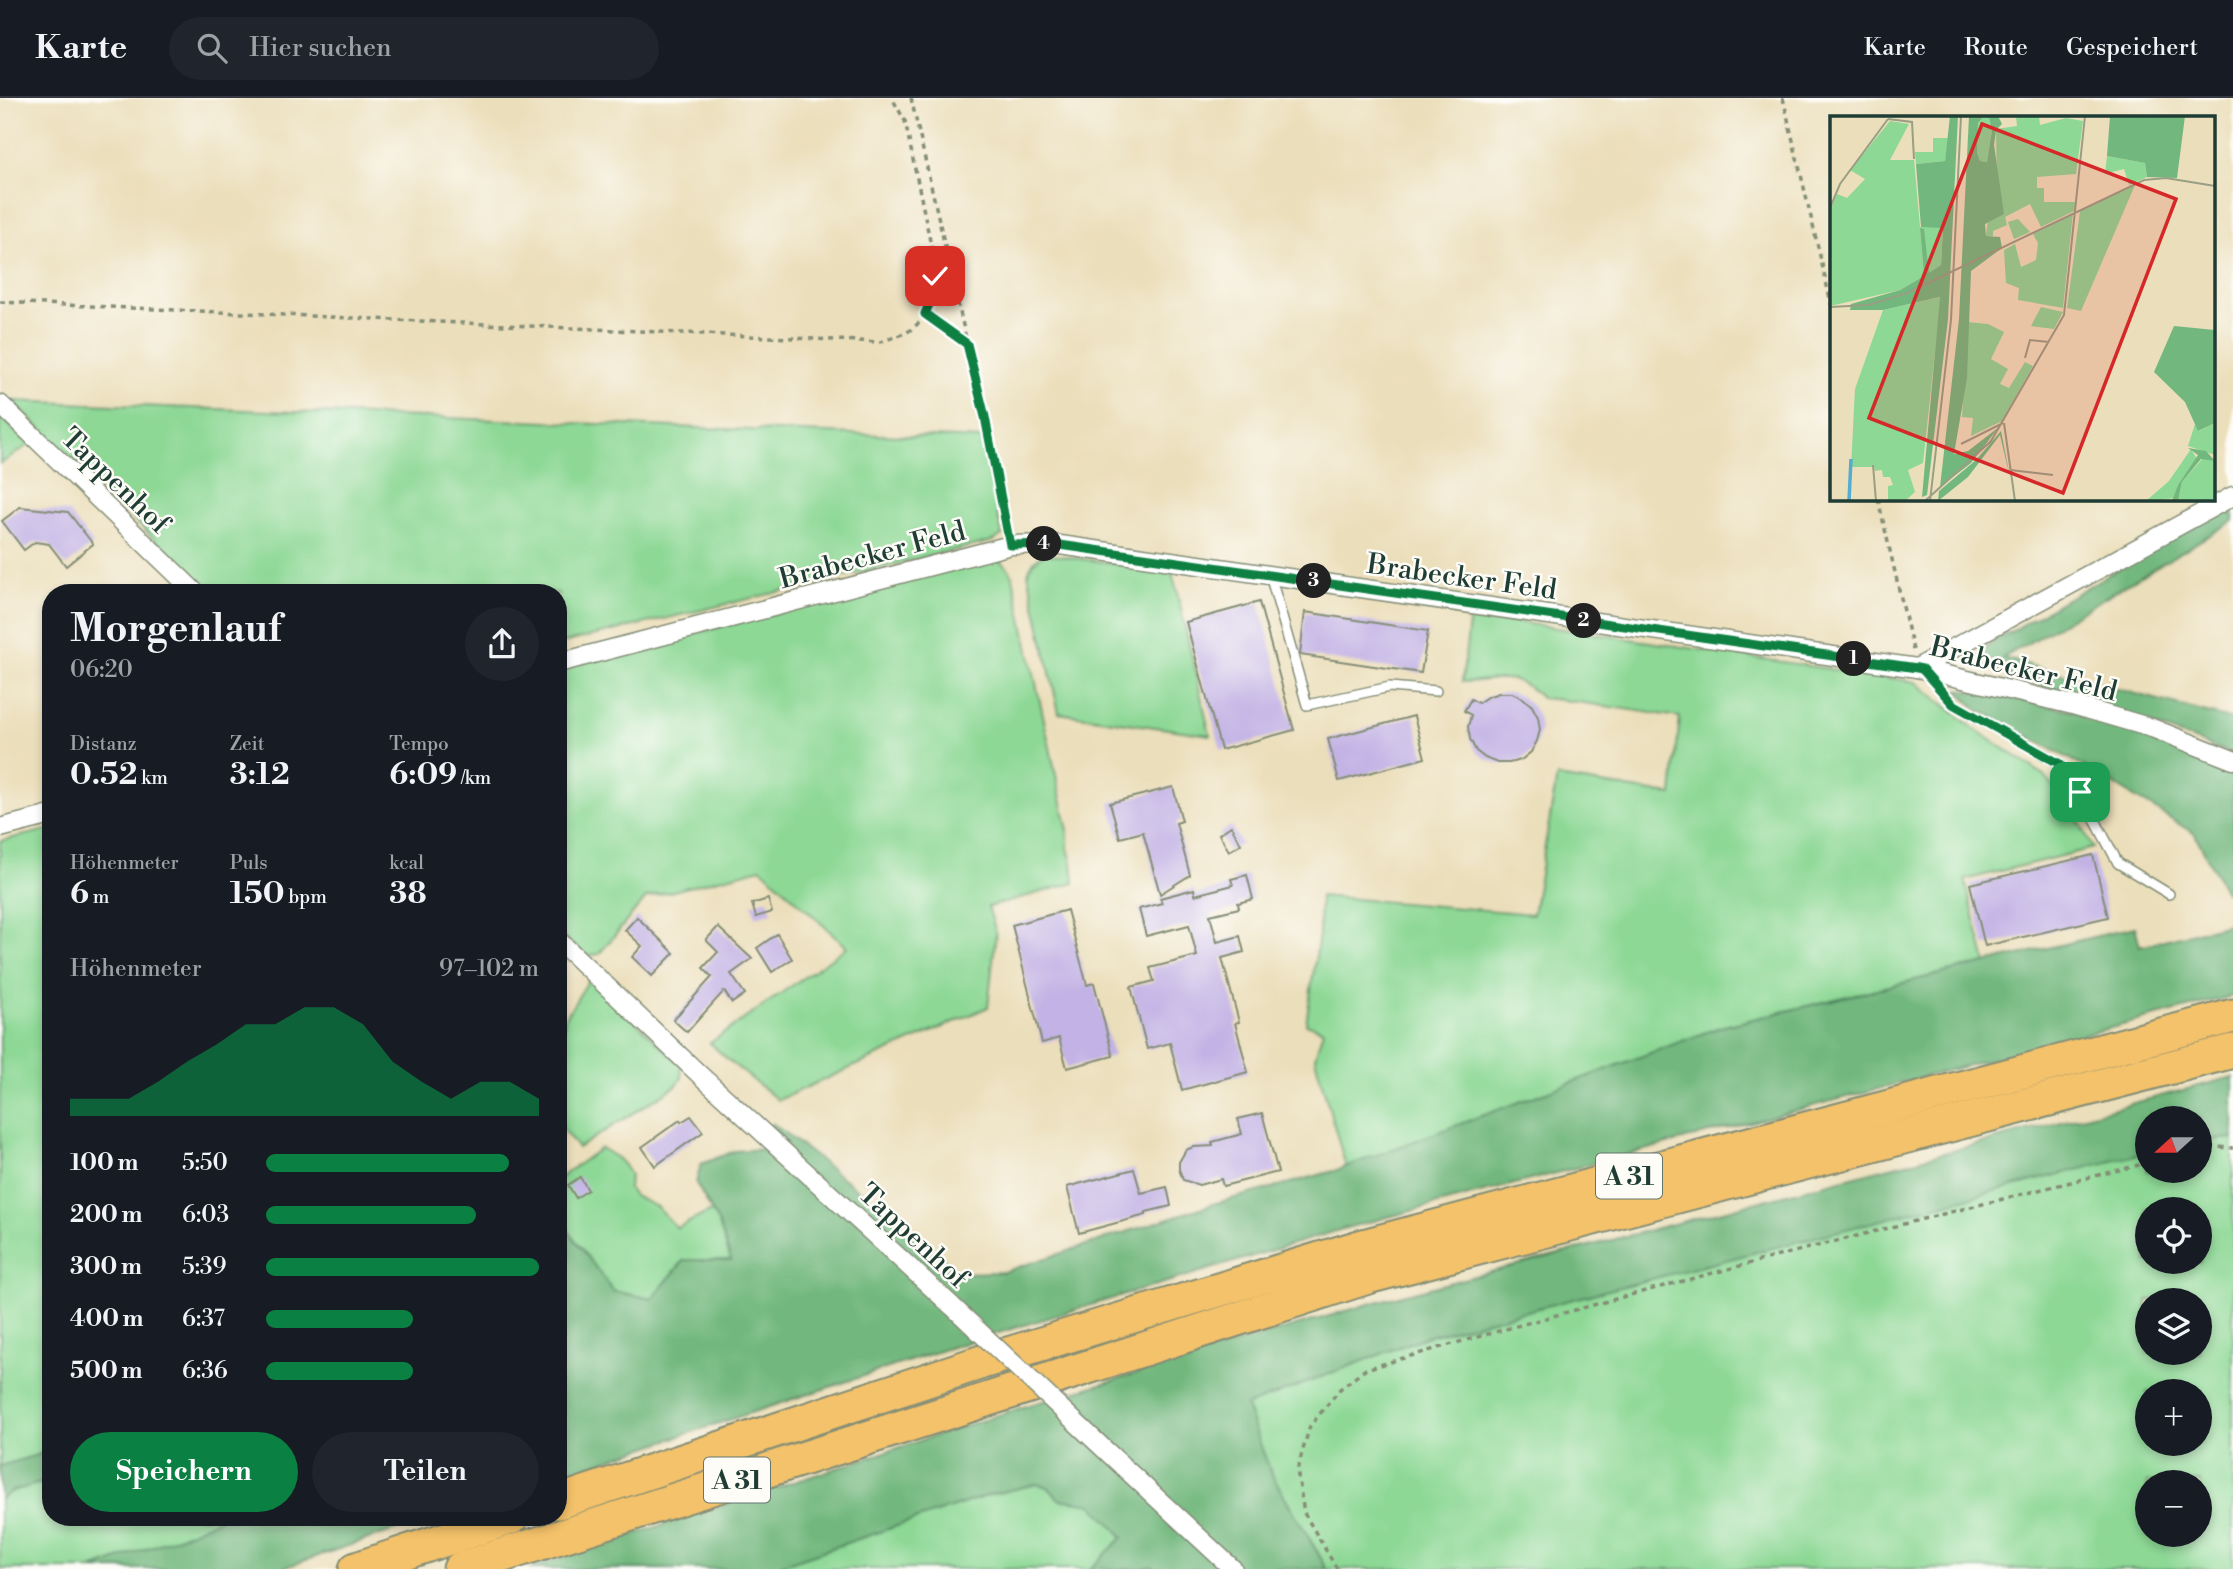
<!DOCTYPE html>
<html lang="de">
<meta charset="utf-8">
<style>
body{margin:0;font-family:"Libre Bodoni",serif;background:#20242c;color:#f1f3f6;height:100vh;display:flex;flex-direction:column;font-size:26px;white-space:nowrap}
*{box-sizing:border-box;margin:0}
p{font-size:23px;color:#9ea1a6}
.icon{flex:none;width:38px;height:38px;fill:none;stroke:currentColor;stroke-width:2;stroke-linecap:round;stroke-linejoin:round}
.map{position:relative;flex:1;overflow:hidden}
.details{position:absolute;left:42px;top:486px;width:525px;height:942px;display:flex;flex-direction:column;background:#171b24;border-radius:28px;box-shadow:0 4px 10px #0003}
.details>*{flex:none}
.needle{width:46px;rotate:249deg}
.buttons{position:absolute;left:2135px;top:1008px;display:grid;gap:14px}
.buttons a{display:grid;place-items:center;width:77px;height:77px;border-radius:50%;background:#171b24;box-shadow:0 4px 10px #0003;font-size:35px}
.pin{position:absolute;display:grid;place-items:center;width:60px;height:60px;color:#fff;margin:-30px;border-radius:14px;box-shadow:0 4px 10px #0006}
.km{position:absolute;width:35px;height:35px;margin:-18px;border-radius:50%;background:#222;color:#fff;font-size:19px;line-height:35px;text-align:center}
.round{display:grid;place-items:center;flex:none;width:74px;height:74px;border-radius:37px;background:#20242c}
.overview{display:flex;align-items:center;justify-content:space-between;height:119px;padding:0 28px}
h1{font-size:38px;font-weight:700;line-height:52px}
.figures{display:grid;grid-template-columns:repeat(3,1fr);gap:10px;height:119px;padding:7px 28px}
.figures div{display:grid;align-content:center}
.figures b{font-size:30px;font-weight:700}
.figures small{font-size:19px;font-weight:400}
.figures p{font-size:19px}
.chart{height:196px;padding:14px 28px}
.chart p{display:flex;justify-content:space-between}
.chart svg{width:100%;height:126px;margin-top:7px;fill:#0b8043;opacity:.7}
.button{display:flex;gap:14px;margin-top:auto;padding:14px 28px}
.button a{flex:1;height:80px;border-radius:42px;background:#0b8043;color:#fff;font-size:28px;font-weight:700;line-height:80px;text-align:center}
.button a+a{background:#20242c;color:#f1f3f6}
ul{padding:0 28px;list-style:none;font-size:23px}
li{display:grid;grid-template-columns:112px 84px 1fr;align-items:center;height:52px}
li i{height:18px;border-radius:9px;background:#0b8043}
header{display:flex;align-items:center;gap:42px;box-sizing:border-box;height:98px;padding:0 35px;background:#171b24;border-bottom:2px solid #363941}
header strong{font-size:33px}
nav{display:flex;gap:38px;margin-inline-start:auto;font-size:24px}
.search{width:490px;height:63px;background:#20242c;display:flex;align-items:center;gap:18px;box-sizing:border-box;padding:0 24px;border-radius:38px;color:#9ea1a6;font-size:26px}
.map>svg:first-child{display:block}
.green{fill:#8dd895;stroke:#568a64;stroke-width:2;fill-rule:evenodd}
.forest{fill:#72b87e;stroke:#487a59;stroke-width:2}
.building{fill:#c2b2e5}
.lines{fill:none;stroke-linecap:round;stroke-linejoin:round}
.service-casing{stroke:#858e77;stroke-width:12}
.minor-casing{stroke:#858e77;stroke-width:21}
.motorway-casing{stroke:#858e77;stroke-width:37}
.path{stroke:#858e77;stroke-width:3.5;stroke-dasharray:5 5;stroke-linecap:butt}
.service{stroke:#fff;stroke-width:9}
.minor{stroke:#fff;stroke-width:18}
.motorway{stroke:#f4c26a;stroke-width:33}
.minor-bridge-casing{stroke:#858e77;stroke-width:21;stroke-linecap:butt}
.minor-bridge{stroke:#fff;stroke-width:18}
.route-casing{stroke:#fff;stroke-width:14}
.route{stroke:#0b8043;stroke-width:9}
.labels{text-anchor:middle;stroke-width:5;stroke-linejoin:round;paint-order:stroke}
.shield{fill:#fdfcf7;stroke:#62766e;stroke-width:2}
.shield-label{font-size:26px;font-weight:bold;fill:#1f3d34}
.street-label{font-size:28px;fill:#1f3d34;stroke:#fdfcf7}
.inset-river{fill:none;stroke:#54add1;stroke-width:3.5}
.inset-road{fill:none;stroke:#999e84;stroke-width:2}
.view{fill:#d62828;fill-opacity:0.15;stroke:#d62828;stroke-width:3.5}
.inset-edge{fill:none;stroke:#1f3d34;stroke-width:3.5}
</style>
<header>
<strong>Karte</strong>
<div class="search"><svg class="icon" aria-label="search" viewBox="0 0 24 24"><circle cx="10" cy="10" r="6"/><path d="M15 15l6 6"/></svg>Hier suchen</div>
<nav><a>Karte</a><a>Route</a><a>Gespeichert</a></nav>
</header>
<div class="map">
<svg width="2233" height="1471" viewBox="0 0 2233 1471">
<rect width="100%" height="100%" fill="#fdfcf7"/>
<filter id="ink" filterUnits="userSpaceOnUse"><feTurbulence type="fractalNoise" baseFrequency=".0143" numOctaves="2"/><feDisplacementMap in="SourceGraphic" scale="14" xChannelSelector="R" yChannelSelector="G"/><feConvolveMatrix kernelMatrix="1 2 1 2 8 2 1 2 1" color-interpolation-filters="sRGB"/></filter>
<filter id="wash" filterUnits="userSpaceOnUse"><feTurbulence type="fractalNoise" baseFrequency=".00686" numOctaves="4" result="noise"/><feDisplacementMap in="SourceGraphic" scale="28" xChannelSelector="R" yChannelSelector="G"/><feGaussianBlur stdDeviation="1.57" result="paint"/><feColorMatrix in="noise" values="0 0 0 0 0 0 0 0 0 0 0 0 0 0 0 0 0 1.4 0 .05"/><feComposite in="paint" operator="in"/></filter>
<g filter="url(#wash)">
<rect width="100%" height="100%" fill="#ebdeba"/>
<g class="green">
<path d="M 12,303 L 982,341 L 1002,437 L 993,443 L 558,546 L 558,495 L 210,495 Z"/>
<path d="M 0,319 L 30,346 L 0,366 Z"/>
<path d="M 1045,456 L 1172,473 L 1210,637 L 1059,615 L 1028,475 C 1031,465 1036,460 1045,456 Z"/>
<path d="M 994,460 C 1004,464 1008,469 1013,479 L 1068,733 L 1068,750 L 1072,765 L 1074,785 L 988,809 L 996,834 L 988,909 L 778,1002 L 727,961 L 710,945 L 847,849 L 761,770 L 646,800 L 599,856 L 587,858 L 558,835 L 558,570 Z"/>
<path d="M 1470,517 L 1916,584 L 1973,630 L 2044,677 L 2076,718 L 2093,750 L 1965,782 L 1986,865 L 1720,929 L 1346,1069 L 1317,968 L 1315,959 L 1323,932 L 1306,926 L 1319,837 L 1320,798 L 1533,816 L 1557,679 L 1672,697 L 1680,619 L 1563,602 L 1541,600 C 1512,570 1498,584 1462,584 Z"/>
<path d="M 51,731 L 51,1353 L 0,1368 L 0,743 Z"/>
<path d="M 590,880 L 681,967 L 682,980 L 676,988 L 578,1050 L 558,1026 L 558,946 L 562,939 L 565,920 Z"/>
<path d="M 2233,1040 L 2233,1471 L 1327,1471 L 1271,1375 L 1245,1308 L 1425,1239 L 2072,1072 L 2147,1054 L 2147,1073 L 2200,1073 L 2200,1043 ZM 2147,1111 L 2200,1111 L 2200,1164 L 2147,1164 ZM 2147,1202 L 2200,1202 L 2200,1255 L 2147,1255 ZM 2147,1293 L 2200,1293 L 2200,1346 L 2147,1346 ZM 2147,1384 L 2200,1384 L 2200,1437 L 2147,1437 Z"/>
<path d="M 601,1050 L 617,1060 L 623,1066 L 630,1077 L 629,1091 L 634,1098 L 657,1109 L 677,1130 L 711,1113 L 719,1126 L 731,1162 L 684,1162 L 652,1201 L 613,1193 L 558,1119 L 558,1081 Z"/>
<path d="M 51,1382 L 51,1419 L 222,1419 L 194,1433 L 92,1471 L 0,1471 L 0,1401 L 12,1393 Z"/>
<path d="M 1037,1386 L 1048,1389 L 1060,1401 L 1092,1405 L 1124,1440 L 1090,1471 L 782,1471 L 780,1467 L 992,1396 Z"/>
</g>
<g class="forest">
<path d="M 2233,406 L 2233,423 L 2003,560 L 2233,622 L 2233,656 L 2076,599 L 1984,569 L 1980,559 L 1983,550 L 2202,422 Z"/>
<path d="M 1957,591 L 2072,612 L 2187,651 L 2233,670 L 2233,795 L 2225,794 L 2195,736 L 2080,666 L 1975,610 Z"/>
<path d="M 2233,825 L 2233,898 L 1346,1130 L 955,1248 L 558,1378 L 558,1119 L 613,1193 L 652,1201 L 684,1162 L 731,1162 L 719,1126 L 696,1085 L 701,1066 L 735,1053 L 762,1051 L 772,1025 L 889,1116 L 960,1175 L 1003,1174 L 1213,1106 L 1334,1073 L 1720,929 L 2135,829 L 2140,848 Z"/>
<path d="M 2233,979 L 2233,1040 L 2200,1043 L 2200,1020 L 2147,1020 L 2147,1054 L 1425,1239 L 1246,1308 L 1271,1375 L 1327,1471 L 1155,1471 L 1152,1468 L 1141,1471 L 1090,1471 L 1123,1439 L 1092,1406 L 1059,1401 L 1048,1389 L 1037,1386 L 992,1396 L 781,1467 L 782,1471 L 528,1471 L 1020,1310 L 1376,1204 Z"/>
<path d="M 51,1353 L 51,1382 L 12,1393 L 0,1401 L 0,1368 Z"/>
<path d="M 222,1419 L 433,1419 L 280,1471 L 92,1471 L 194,1433 Z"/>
</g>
<g id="blocks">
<g class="building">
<path d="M 20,409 L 68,414 L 93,446 L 66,468 L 49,446 L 35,444 L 24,452 L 2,423 Z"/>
<path d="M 1259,504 L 1294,632 L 1221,652 L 1186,524 Z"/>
<path d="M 1305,514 L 1428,533 L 1421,575 L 1300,557 Z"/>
<path d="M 1499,595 L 1512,595 L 1523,600 L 1532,608 L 1538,619 L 1540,632 L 1537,643 L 1531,654 L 1521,662 L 1509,665 L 1497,665 L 1485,660 L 1476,653 L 1470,641 L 1468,629 L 1471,617 L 1464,613 L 1471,601 L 1478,605 L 1487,599 Z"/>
<path d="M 1414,618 L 1425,660 L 1339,683 L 1328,641 Z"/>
<path d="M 1173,689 L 1182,723 L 1176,725 L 1190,777 L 1160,796 L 1143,734 L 1120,740 L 1110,705 Z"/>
<path d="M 1231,728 L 1241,746 L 1229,753 L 1219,736 Z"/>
<path d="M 2093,757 L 2108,819 L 1985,848 L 1970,786 Z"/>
<path d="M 1247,777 L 1253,801 L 1238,805 L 1239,810 L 1210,817 L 1217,844 L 1240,838 L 1244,854 L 1222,860 L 1239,924 L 1235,925 L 1248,974 L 1182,992 L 1170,945 L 1147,951 L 1131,889 L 1154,883 L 1150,870 L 1197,858 L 1189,827 L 1146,838 L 1139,811 L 1162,805 L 1160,800 L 1194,791 L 1195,797 L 1233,787 L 1231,781 Z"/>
<path d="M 768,801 L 772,814 L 756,819 L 752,806 Z"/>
<path d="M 1067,812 L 1087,887 L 1094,885 L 1113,958 L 1067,970 L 1059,940 L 1042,945 L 1012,827 Z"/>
<path d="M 637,819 L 674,855 L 652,878 L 632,859 L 642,848 L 625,832 Z"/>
<path d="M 718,829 L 752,861 L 731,876 L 745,896 L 732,905 L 724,893 L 687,934 L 673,922 L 712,879 L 703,870 L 718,854 L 706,842 Z"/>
<path d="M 777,836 L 792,861 L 772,874 L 757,850 Z"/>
<path d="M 1262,1015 L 1278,1074 L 1223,1088 L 1221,1081 L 1199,1087 L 1183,1082 L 1179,1071 L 1179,1064 L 1186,1052 L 1193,1049 L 1213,1048 L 1212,1044 L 1242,1036 L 1238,1021 Z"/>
<path d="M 691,1018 L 703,1034 L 655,1068 L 642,1049 L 680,1022 L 681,1024 Z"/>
<path d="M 1134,1071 L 1141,1095 L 1167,1089 L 1171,1108 L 1146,1114 L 1146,1117 L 1079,1135 L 1067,1089 Z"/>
<path d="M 580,1079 L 588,1092 L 576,1100 L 568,1087 Z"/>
</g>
</g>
</g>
<g filter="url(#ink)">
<use href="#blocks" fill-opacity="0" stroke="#858e77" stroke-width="2"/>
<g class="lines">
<defs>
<g id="service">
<path d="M 1270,477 L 1307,607 L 1390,589 L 1436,593"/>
<path d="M 1926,575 L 1953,606 L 2060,666 L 2080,694 L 2118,765 L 2169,796"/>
</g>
<g id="minor">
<path d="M 0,306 L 196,495"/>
<path d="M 558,565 L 1011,447 L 1053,446 L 1917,570 L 2073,607 L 2152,630 L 2233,662"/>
<path d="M 1917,570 L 2233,398"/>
<path d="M 0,730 L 51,717"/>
<path d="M 558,842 L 700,977 L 952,1208"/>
<path d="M 1087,1335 L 1233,1471"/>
</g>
<g id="motorway">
<path d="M 558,1404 L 982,1264 L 1356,1150 L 2233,918"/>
<path d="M 356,1471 L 512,1419"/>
<path d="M 460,1471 L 1371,1178 L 2233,953"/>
</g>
</defs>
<use href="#service" class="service-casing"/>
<use href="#minor" class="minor-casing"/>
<use href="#motorway" class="motorway-casing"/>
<g class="path">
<path d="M 911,0 L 984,319 L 1007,431"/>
<path d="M 1783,0 L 1832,209"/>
<path d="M 0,204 L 880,244 C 890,240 904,237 912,231 C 934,214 935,182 933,157 L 905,23 L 892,0"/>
<path d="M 925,216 L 965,245"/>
<path d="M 1878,401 L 1913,552"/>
<path d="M 2200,1052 L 2212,1049 L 2233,1050"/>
<path d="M 1337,1471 L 1304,1415 L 1297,1372 L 1310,1328 L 1340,1291 L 1366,1271 C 1625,1195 1886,1130 2147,1065"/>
</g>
<use href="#service" class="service"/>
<use href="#minor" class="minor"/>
<use href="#motorway" class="motorway"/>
<defs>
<path id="minor-bridge" d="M 952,1208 L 1087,1335"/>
</defs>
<use href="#minor-bridge" class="minor-bridge-casing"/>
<use href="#minor-bridge" class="minor-bridge"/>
</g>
</g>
<g class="lines" filter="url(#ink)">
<defs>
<path id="route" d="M 935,178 L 930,204 L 925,216 L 967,246 L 985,319 L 1010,447 L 1053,446 L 1917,570 L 1922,571 L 1953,606 L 2060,666 L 2080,694"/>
</defs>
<use href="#route" class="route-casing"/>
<use href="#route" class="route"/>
</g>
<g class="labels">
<g class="shield">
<rect x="1596" y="1055.5" width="66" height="45" rx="5"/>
<rect x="704" y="1359.5" width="66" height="45" rx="5"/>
</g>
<g class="shield-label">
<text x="1629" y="1087">A 31</text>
<text x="737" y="1391">A 31</text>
</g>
<g class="street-label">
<text transform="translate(116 382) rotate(44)" y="10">Tappenhof</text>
<text transform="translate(872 456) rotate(-15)" y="10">Brabecker Feld</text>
<text transform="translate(1462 478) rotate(8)" y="10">Brabecker Feld</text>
<text transform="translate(2024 570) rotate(14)" y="10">Brabecker Feld</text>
<text transform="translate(914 1137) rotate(43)" y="10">Tappenhof</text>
</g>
</g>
<g transform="translate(1830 18)">
<rect width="385" height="385" fill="#ebdeba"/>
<path d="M 186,0 L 209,0 L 210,9 L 236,2 L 253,5 L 246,58 L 207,61 L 207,72 L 214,72 L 214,86 L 246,86 L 244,95 L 211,111 L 200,88 L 175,101 L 177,109 L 163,115 L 163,120 L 156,120 L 158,103 L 174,98 L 167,72 L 166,13 L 187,10 ZM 153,1 L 159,2 L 162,14 L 157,46 L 150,45 L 147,36 L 148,7 ZM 60,5 L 79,8 L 60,44 L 84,44 L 90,111 L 113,111 L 111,149 L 99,158 L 90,112 L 94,160 L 70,174 L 0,190 L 0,95 L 7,78 L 17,82 L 35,63 L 20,54 ZM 103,22 L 118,22 L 115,45 L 86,48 L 85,36 L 103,36 ZM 277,40 L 315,47 L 317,61 L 299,69 L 294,53 L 275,58 ZM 305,69 L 251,195 L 237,192 L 250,95 ZM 243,97 L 233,192 L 188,184 L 189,172 L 176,167 L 174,134 L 185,128 L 191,151 L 206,144 L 208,127 L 203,118 ZM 188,103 L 200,116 L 184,123 L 178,106 ZM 111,181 L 93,347 L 78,354 L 85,376 L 75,385 L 58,385 L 58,370 L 63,369 L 60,361 L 53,361 L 52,354 L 45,355 L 44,351 L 21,351 L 25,273 L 53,194 ZM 211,191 L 233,196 L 224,213 L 201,210 ZM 137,206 L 158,208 L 174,216 L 161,243 L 178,253 L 170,268 L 179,272 L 195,246 L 203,250 L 172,305 L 141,320 L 143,302 L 132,301 ZM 385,307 L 385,339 L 358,330 L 365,308 L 369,315 ZM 361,333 L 367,343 L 348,369 L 345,382 L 316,385 L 339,365 ZM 374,341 L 385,345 L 385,385 L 348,385 L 352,366 Z" fill="#8dd895"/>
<path d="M 120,0 L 128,0 L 118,203 L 97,379 L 92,381 L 110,181 L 53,194 L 20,194 L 21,188 L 70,174 L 94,160 L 90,112 L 94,113 L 99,157 L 111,149 L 113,112 L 91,111 L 86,48 L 115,45 ZM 139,0 L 168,0 L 172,8 L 166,14 L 164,29 L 174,98 L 155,108 L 156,120 L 170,121 L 172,132 L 141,155 L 137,262 L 124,338 L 138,335 L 169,311 L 141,347 L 110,371 L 129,203 ZM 153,1 L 159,2 L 162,14 L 157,46 L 150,45 L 147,36 L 148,7 ZM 280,0 L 355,0 L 347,62 L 317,61 L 315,47 L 277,40 ZM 344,210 L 385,214 L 385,307 L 368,315 L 355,286 L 324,256 ZM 171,315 L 180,361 L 170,319 L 138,361 L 108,385 L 109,375 L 146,344 ZM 358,332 L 376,335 L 385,345 L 371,343 L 352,366 L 348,385 L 342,385 L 348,369 L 368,339 Z" fill="#72b87e" fill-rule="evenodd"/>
<path class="inset-river" d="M 19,385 L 21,343"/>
<path class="inset-road" d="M 58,3 L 82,6 L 84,43M 0,92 L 10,68 L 58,3M 0,191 L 38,189 L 77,177 L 314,64 L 336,62 L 385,70M 195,242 L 200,224 L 219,226M 174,307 L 185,385M 131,328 L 173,307M 43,349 L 46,385M 180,354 L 223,359M 95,385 L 161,325 L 234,199 L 255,0M 100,385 L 121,204 L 131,0"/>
<path class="view" d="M 152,8 L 346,83 L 233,377 L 39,302 Z"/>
<rect width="385" height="385" class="inset-edge"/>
</g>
</svg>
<div class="buttons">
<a><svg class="needle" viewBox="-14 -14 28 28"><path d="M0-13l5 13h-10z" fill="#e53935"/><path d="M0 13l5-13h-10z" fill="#9ea1a6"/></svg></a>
<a><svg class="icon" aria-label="locate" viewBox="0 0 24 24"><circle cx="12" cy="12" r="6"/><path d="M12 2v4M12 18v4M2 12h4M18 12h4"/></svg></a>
<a><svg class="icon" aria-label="layers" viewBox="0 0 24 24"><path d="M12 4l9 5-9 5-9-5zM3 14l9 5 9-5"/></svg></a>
<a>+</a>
<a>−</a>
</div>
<div class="pin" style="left:2080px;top:694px;background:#1e9e55"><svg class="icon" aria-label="arrive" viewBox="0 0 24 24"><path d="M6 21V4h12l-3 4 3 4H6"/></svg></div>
<div class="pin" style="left:935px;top:178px;background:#d93025"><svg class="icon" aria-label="check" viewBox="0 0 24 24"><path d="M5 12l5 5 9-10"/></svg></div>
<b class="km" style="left:1854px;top:561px">1</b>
<b class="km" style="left:1584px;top:523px">2</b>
<b class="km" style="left:1314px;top:483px">3</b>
<b class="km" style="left:1044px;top:446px">4</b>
<section class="details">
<div class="overview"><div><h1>Morgenlauf</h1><p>06:20</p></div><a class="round"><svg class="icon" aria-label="share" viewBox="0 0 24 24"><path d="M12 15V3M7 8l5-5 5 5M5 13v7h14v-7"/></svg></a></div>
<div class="figures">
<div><p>Distanz</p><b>0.52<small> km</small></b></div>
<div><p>Zeit</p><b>3:12</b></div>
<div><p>Tempo</p><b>6:09<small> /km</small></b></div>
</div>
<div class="figures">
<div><p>Höhenmeter</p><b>6<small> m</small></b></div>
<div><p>Puls</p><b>150<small> bpm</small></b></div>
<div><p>kcal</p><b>38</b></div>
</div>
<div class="chart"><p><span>Höhenmeter</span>97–102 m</p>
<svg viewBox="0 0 160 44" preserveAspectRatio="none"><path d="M0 44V38L10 38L20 38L30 32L40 25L50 19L60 12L70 12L80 6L90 6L100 12L110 25L120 32L130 38L140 32L150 32L160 38V44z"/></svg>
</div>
<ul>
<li><b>100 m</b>5:50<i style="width:89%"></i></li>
<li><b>200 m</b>6:03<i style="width:77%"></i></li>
<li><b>300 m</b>5:39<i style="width:100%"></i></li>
<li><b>400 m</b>6:37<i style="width:54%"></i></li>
<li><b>500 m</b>6:36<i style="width:54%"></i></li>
</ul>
<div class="button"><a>Speichern</a><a>Teilen</a></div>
</section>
</div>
